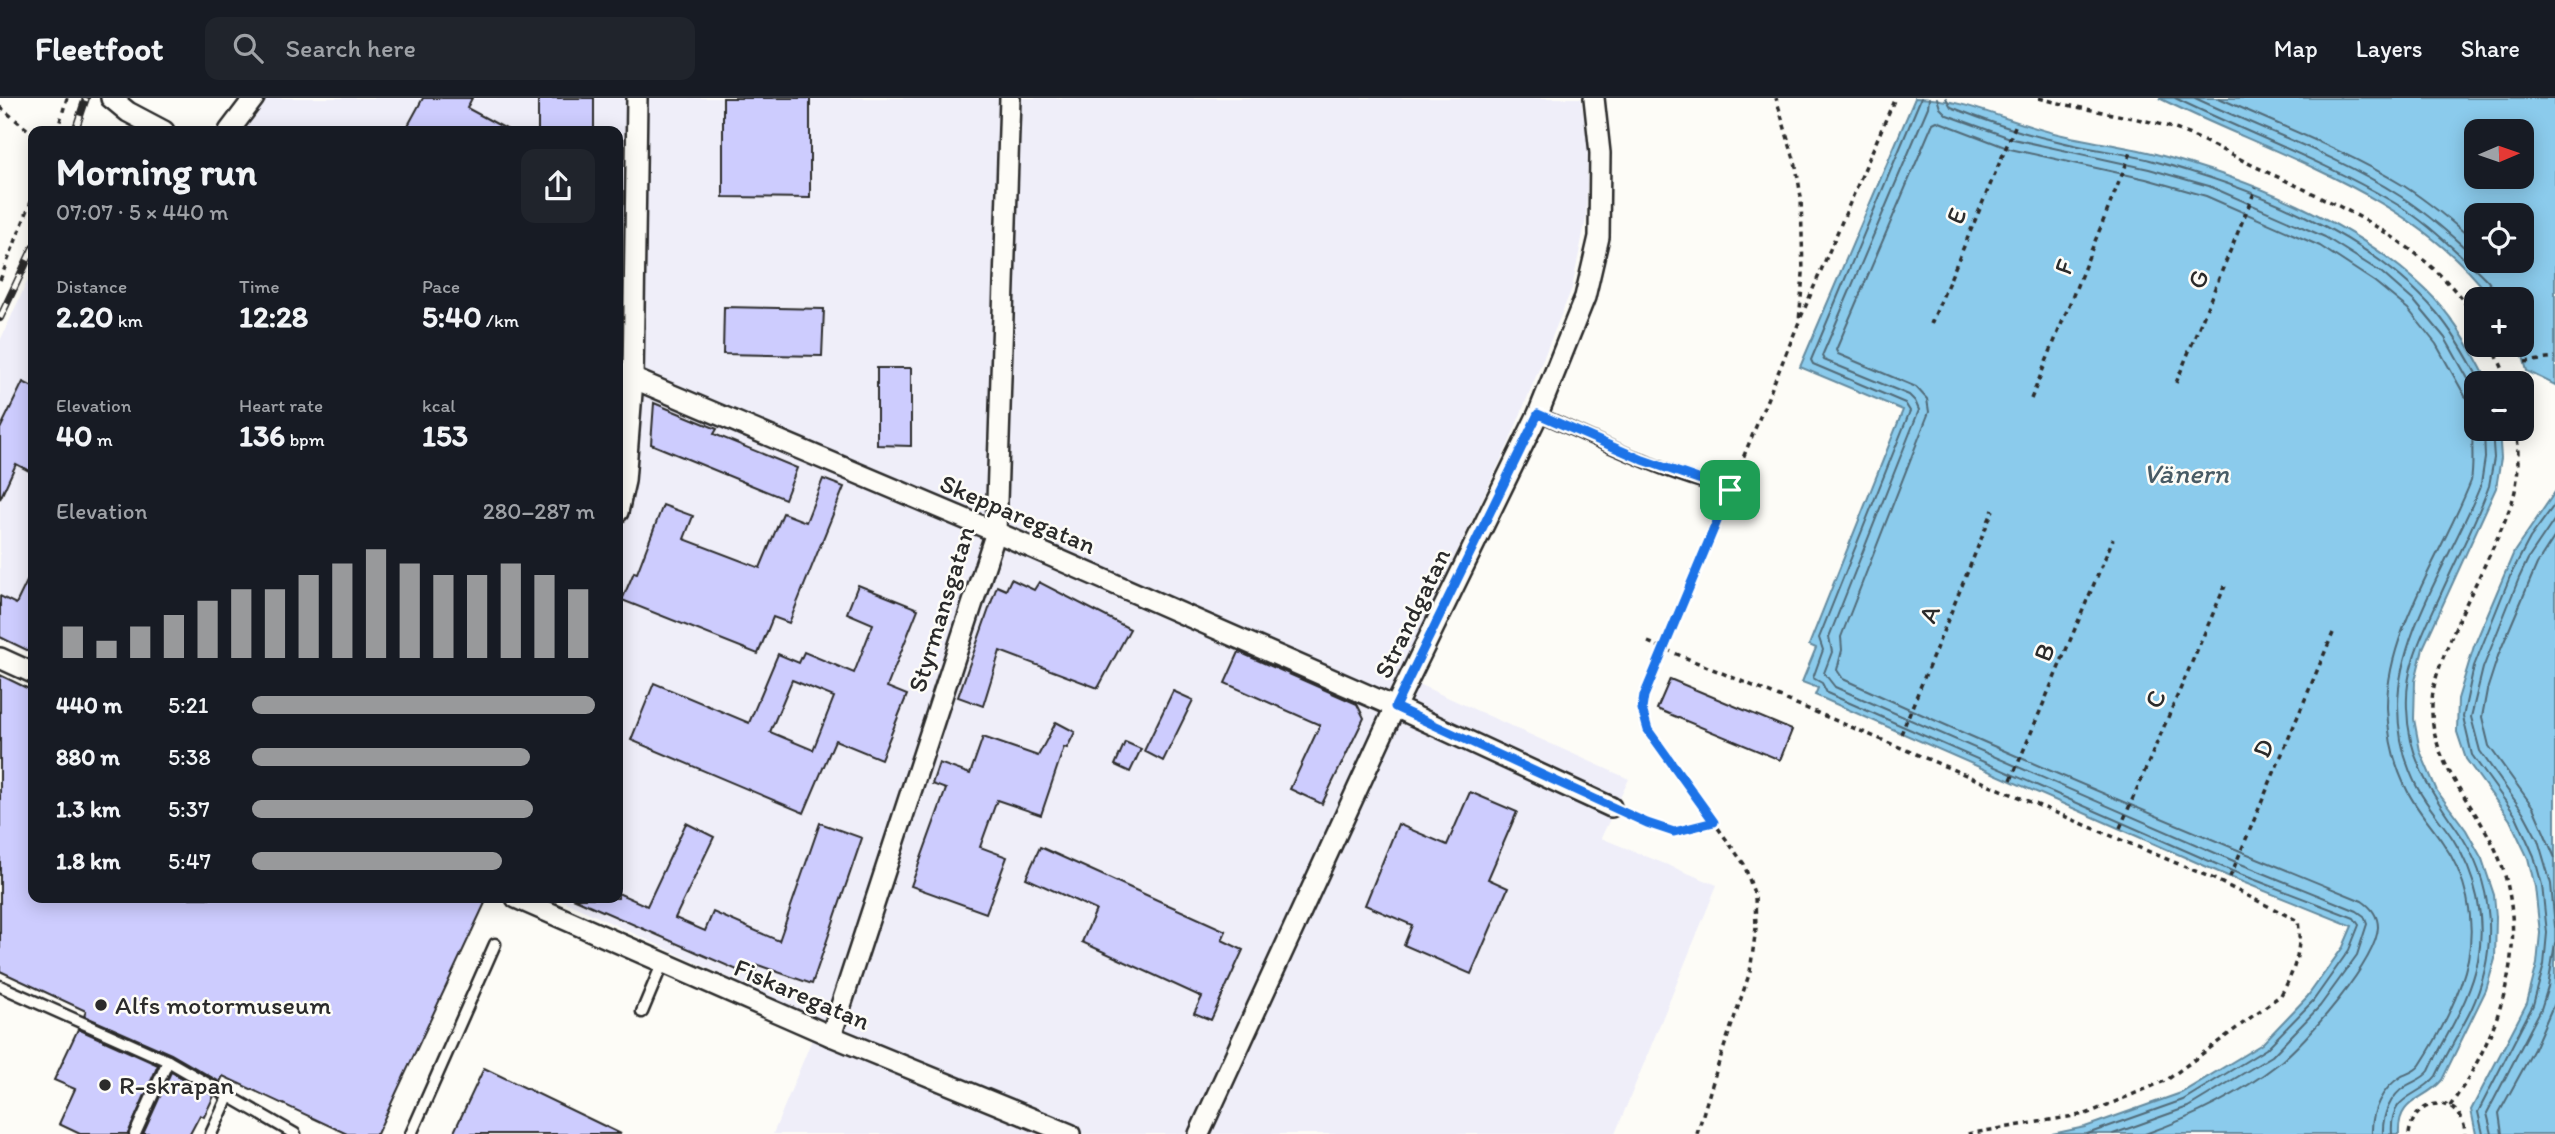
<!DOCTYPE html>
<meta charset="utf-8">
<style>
body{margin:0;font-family:Itim,sans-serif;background:#20242c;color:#f1f3f6;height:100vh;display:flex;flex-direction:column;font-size:26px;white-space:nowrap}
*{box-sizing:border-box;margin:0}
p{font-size:23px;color:#9ea1a6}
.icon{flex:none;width:38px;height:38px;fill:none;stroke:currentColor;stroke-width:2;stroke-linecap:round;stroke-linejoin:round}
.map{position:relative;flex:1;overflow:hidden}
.panel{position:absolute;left:28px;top:28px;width:595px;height:777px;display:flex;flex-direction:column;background:#171b24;border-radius:14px;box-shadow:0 4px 18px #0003}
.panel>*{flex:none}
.needle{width:46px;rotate:88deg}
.controls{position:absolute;left:2464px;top:21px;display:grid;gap:14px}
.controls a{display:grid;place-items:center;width:70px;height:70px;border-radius:14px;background:#171b24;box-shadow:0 4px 18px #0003;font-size:35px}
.pin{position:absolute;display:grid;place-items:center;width:60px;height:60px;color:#fff;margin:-30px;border-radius:14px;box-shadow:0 4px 10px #0006}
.round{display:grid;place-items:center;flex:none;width:74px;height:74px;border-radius:14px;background:#20242c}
.head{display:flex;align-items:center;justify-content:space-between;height:119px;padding:0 28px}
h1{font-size:38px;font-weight:700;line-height:52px}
.stats{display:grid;grid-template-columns:repeat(3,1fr);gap:10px;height:119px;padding:7px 28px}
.stats div{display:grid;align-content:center}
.stats b{font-size:30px;font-weight:700}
.stats small{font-size:19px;font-weight:400}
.stats p{font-size:19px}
.chart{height:196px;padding:14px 28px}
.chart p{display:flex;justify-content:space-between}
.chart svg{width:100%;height:126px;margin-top:7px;stroke:#98999b;stroke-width:6}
ul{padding:0 28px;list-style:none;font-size:23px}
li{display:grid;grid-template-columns:112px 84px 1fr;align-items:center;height:52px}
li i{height:18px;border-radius:9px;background:#98999b}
header{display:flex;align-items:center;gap:42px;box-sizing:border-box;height:98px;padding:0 35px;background:#171b24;border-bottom:2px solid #363941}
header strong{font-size:33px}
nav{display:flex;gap:38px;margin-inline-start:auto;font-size:24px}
.search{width:490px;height:63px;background:#20242c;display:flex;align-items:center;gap:18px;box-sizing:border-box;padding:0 24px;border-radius:14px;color:#9ea1a6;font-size:26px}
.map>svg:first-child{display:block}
.built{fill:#efeef9}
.water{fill:#8bcbec;stroke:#658b9f;stroke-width:2;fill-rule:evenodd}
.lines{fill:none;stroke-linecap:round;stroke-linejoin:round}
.shore{stroke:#516b78;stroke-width:2}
.building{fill:#cdccfe;stroke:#2b2b2b;stroke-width:2;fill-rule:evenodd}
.lane-casing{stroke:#2b2b2b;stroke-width:15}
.street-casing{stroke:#2b2b2b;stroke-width:24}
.path{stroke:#2b2b2b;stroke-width:3.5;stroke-dasharray:5 5;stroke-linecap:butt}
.lane{stroke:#fdfcf7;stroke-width:10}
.street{stroke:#fdfcf7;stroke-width:19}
.rail-casing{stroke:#2b2b2b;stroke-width:8}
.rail{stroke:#fdfcf7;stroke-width:5;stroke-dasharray:16;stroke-linecap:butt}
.route-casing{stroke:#fff;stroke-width:14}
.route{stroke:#1a73e8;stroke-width:9}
.poi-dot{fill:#2b2b2b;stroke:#fdfcf7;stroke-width:2.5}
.labels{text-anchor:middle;stroke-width:5;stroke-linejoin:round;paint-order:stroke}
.street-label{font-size:26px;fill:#2b2b2b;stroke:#fdfcf7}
.poi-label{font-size:26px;fill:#2b2b2b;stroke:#fdfcf7;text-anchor:start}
.water-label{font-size:28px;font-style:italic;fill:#485b65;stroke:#fdfcf7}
</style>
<header>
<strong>Fleetfoot</strong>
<div class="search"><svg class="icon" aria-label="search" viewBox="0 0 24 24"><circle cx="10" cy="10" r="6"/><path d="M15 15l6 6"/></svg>Search here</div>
<nav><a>Map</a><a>Layers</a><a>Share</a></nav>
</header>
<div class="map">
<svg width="2555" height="1036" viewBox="0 0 2555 1036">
<rect width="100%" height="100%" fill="#fdfcf7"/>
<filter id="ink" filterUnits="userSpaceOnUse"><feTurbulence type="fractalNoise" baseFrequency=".0143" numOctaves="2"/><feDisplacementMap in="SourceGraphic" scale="14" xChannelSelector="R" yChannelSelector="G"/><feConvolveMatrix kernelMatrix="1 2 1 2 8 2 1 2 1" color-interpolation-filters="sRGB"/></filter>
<g filter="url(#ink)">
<g class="built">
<path d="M 267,0 L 1581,0 L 1588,49 L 1586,121 L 1572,190 L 1508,347 L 1398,577 L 1629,681 L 1601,740 L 1717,787 L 1615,1036 L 773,1036 L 820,922 L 557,800 L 618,800 L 618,33 L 242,33 Z"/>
<path d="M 33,171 L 33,557 L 0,541 L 0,243 Z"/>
</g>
<g class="water">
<path d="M 1915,0 C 1964,0 2010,25 2058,36 C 2089,44 2121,47 2152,55 C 2246,80 2355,123 2426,192 C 2453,218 2472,251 2488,284 L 2476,285 L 2476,331 L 2499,331 L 2501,360 L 2496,390 L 2423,550 L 2415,583 L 2414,621 L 2420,653 L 2437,693 L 2466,732 L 2482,761 L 2494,797 L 2496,819 L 2495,861 L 2486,892 L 2442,982 C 2425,1003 2397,1000 2399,1036 L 2052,1036 L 2085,1029 L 2181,995 L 2262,946 L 2307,899 L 2343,849 L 2352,828 L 2230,779 L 1815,597 L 1818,590 L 1802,584 L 1816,550 L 1809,547 L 1903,312 L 1800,269 Z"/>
<path d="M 2159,0 L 2555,0 L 2555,287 L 2527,273 L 2520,247 L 2522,247 L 2522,201 L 2492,201 C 2413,95 2273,57 2159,0 ZM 2476,33 L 2522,33 L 2522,79 L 2476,79 ZM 2476,117 L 2522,117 L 2522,163 L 2476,163 Z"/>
<path d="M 2555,394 L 2555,1036 L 2476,1036 L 2471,1012 L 2527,905 L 2537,866 L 2540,835 L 2535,789 L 2528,760 L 2510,722 L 2466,661 L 2457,634 L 2458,601 L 2474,548 L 2514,454 Z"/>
</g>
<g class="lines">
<g class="shore">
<path d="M 1921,0 L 1811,262 L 1813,266 L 1905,305 L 1910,313 L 1819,540 L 1823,552 L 1813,580 L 1822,585 L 1827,595 L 2232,773 L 2354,820 L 2359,827 L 2349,852 L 2313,903 L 2266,951 L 2183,1002 L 2087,1036"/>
<path d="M 1929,0 L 1928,9 L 1822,258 L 1824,262 L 1909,297 L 1915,303 L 1919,312 L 1829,539 L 1832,554 L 1824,575 L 1835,589 L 2236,764 L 2357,813 L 2364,818 L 2367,826 L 2357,857 L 2320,908 L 2272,958 L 2188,1009 L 2113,1036"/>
<path d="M 1937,0 L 1940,10 L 1947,17 L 2013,41 L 2149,71 L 2209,88 L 2325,139 L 2382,175 L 2415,204 L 2445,240 L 2476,295"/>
<path d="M 1946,0 L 1951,9 C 1986,23 2020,35 2057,43 C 2087,51 2119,54 2150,62 C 2248,88 2368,134 2436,214 C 2454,235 2468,260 2481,285"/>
<path d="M 2175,0 C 2247,35 2324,63 2393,104 C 2421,120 2445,143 2468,164 C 2478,173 2496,188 2498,201"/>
<path d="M 2195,0 C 2263,32 2337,57 2400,98 C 2428,116 2452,138 2476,160"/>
<path d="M 2219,0 C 2281,28 2347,53 2404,88 C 2430,105 2454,125 2476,145"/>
<path d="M 2555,421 L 2528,461 L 2519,480 L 2483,570 L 2471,619 L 2480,653 L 2523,714 L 2538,742 L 2551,786 L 2555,829"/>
<path d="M 2555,438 L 2537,466 L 2498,558 L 2487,592 L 2482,619 L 2489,648 L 2533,709 L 2555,760"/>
<path d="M 2145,1036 C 2191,1020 2238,997 2278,966 C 2305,945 2377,863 2378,829 C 2378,817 2371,809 2362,803 C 2188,732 2014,659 1843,581 L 1837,572 L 1842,552 L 1841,539 L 1929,314 L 1927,301 L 1916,289 L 1838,256 L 1836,252 L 1933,25 L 1937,23 L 2010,51 L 2146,81 L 2206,98 L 2320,148 L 2375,184 L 2408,211 L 2436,246 L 2465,298 L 2476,308"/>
<path d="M 2372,1036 C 2371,1013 2382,990 2402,978 C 2409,975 2416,973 2420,967 C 2439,938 2461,895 2468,861 C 2476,820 2466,778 2443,745 C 2431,727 2416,711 2407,692 C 2394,667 2388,638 2387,610 C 2386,534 2444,453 2471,383 C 2475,362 2469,338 2476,319"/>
<path d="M 2383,1036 C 2382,1018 2390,998 2406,988 C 2414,983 2423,981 2429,973 C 2446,936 2470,903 2478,862 C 2486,820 2476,777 2453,741 C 2441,723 2427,708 2417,689 C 2404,664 2398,634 2398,607 C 2398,534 2455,454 2481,386 L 2485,360 L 2484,331"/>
<path d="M 2392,1036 C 2389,995 2418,1001 2436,978 C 2447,955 2460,934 2471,912 C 2499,852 2495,784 2456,730 C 2429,692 2408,659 2407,610 C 2405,568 2422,537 2439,500 C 2456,462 2475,426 2489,388 L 2494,360 L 2492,331"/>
<path d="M 2483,1036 L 2478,1014 L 2533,907 L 2544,867 L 2547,835 L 2542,787 L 2534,758 L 2516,718 L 2472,657 L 2463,619 L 2474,568 L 2511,476 L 2530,440 L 2555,406"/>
<path d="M 2492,1036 L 2487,1015 L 2541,911 L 2548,889 L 2555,845"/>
<path d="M 2502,1036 L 2499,1015 L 2534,951 L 2555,903"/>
</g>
</g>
<g class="building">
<path d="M 423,0 L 472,0 L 467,10 L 510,33 L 405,33 Z"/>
<rect x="538" y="0" width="56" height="33"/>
<path d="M 723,0 L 810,0 L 810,100 L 723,99 Z"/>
<path d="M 724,209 L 824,211 L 822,258 L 723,256 Z"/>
<path d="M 877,270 L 911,270 L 911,348 L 877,347 Z"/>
<path d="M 23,284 L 33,289 L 33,375 L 16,366 L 0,401 L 0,331 Z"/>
<path d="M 654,305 L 717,331 L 714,336 L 797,370 L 785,401 L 651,346 Z"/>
<path d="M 823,381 L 844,389 L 789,525 L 773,519 L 758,556 L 622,502 L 634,474 L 637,475 L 663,407 L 693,418 L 684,441 L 760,470 L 783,415 L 806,424 Z"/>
<path d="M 33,471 L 33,555 L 0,539 L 0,498 L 16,506 Z"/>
<path d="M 1011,481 L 1034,492 L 1039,484 L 1130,531 L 1098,590 L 1000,553 L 983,608 L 958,599 L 997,488 L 1006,492 Z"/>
<path d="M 858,487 L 918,511 L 887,589 L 907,597 L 881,661 L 835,642 L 804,715 L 631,642 L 654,585 L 749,625 L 778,556 L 799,565 L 804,554 L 854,575 L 873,526 L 847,515 ZM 792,582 L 834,599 L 813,652 L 770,634 Z"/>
<path d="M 1239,554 L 1357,606 L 1364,620 L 1322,706 L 1290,691 L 1320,627 L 1225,585 Z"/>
<path d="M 0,577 L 33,593 L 33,800 L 474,800 L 485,805 L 377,1036 L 347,1036 L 223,978 L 220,984 L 171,956 L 84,918 L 86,913 L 0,873 Z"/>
<path d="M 1670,581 L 1792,632 L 1780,662 L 1657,611 Z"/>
<path d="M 1173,593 L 1193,602 L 1163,663 L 1144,653 Z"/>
<path d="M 1056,624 L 1075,634 L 1067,650 L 1064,649 L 1041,717 L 997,702 L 980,749 L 1007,759 L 986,815 L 911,788 L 946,691 L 932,686 L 939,665 L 970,676 L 983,639 L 1038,658 Z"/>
<path d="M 1125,644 L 1141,651 L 1130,674 L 1115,667 Z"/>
<path d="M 1470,694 L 1517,714 L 1488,781 L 1508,790 L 1471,876 L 1404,847 L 1412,827 L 1365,807 L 1398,726 L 1447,747 Z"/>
<path d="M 686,725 L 714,739 L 675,820 L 705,833 L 713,814 L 779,843 L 820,725 L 862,740 L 812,886 L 758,867 L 753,879 L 573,800 L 618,800 L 618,795 L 647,808 Z"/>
<path d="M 1040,749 L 1226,833 L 1222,842 L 1243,852 L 1211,922 L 1194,915 L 1202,899 L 1082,844 L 1096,812 L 1026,780 Z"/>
<path d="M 78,931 L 158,967 L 128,1036 L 80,1036 L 59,1026 L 75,991 L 54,982 Z"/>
<path d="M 484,970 L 621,1036 L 453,1036 Z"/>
<path d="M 171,974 L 214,998 L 204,1019 L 200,1017 L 190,1036 L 143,1036 Z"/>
</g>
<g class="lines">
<defs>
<g id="lane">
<path d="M 1538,316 C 1598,342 1688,389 1752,394"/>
<path d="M 0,888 L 168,963 L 295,1036"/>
<path d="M 642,914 L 663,864"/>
<path d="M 135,1036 L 168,963"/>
<path d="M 211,1036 L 229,997"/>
<path d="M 411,1036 L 495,846"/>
</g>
<g id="street">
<path d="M 111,0 L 128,14 L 164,33"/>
<path d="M 229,33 L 254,0"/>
<path d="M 618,274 L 996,434 L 1395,609 L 1611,709"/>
<path d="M 618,414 L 625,383 L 633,282 L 637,0"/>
<path d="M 0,560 L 33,575"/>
<path d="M 516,800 L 831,938 L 1070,1036"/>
<path d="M 831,938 L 996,434 L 1010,0"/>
<path d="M 1199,1036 L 1395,609 L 1538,316 L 1585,199 L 1599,139 L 1600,55 L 1594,0"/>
</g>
</defs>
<use href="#lane" class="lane-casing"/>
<use href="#street" class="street-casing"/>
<g class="path">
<path d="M 2039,0 C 2079,11 2119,16 2159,26 C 2192,35 2225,54 2256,69 C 2336,106 2427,143 2476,221"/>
<path d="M 0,9 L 33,36"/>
<path d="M 57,33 L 67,0"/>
<path d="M 0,182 L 33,99"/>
<path d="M 1801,219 L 1895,0"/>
<path d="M 1931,226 L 2016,26"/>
<path d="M 2492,247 L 2509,285"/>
<path d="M 2525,264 L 2555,260"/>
<path d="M 2176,285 L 2256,90"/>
<path d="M 2031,301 L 2132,52"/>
<path d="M 1736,377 L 1799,224 L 1803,176 L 1801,99 L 1796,68 L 1776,0"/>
<path d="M 1648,544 L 2212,780 L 2298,823 C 2302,851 2295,872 2281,897 L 2167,982 L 2086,1016 L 1967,1036"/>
<path d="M 1901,636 L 1993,412"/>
<path d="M 2011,682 L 2113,441"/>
<path d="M 1626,716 L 1674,734 L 1714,725"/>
<path d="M 2120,730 L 2225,488"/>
<path d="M 2230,779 L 2333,535"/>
<path d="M 2450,1008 C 2506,929 2538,824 2487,735 C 2463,693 2430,658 2432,606 C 2432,587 2440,567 2447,550 C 2466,500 2494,454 2512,404 C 2520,380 2518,356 2517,331"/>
<path d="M 1697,1036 L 1718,967 L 1750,874 L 1756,830 L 1755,798 L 1744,766 L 1648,633 L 1642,611 L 1644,598 L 1725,404"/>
<path d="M 2409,1036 C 2415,995 2464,997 2465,1036"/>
</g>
<use href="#lane" class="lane"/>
<use href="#street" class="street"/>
<defs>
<g id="rail">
<path d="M 75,33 L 86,0"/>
<path d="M 0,220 L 33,150"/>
</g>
</defs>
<use href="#rail" class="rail-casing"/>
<use href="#rail" class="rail"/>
</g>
</g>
<g class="lines" filter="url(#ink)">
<defs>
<path id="route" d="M 1538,316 L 1643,362 L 1730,392 L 1644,598 L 1642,611 L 1648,632 L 1714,724 L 1674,734 L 1647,725 L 1395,609 Z"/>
</defs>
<use href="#route" class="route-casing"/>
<use href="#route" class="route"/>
</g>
<g class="poi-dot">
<circle cx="101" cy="907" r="7"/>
<circle cx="105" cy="987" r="7"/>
</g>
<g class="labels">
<g class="street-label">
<text transform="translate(1956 118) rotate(-67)" y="9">E</text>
<text transform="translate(2064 169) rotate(-68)" y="9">F</text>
<text transform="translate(2198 181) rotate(-68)" y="9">G</text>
<text transform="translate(1018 416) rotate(23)" y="9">Skepparegatan</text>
<text transform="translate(941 511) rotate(-73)" y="9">Styrmansgatan</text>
<text transform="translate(1412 515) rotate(-64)" y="9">Strandgatan</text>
<text transform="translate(1929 516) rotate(-68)" y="9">A</text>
<text transform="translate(2044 554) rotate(-67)" y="9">B</text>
<text transform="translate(2155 601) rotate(-67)" y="9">C</text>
<text transform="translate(2263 650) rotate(-67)" y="9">D</text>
<text transform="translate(802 896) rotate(23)" y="9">Fiskaregatan</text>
</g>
<g class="poi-label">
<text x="115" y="916">Alfs motormuseum</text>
<text x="119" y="996">R-skrapan</text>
</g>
<g class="water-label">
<text x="2186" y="385">Vänern</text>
</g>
</g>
</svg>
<div class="controls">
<a><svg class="needle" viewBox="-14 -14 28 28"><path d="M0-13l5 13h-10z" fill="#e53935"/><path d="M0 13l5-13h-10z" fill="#9ea1a6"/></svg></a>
<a><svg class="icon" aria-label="locate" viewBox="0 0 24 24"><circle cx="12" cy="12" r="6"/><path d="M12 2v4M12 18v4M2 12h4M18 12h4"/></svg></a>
<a>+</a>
<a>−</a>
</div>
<div class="pin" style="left:1730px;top:392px;background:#1e9e55"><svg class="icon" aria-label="arrive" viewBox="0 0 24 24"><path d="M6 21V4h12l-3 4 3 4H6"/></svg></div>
<section class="panel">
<div class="head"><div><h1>Morning run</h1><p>07:07 · 5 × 440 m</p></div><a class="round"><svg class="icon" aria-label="share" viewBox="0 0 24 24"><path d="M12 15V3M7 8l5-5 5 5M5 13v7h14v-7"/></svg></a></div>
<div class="stats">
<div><p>Distance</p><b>2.20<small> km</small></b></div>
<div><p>Time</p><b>12:28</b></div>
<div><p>Pace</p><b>5:40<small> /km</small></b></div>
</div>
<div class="stats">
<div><p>Elevation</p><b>40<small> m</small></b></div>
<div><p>Heart rate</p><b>136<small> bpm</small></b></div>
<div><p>kcal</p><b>153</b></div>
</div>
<div class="chart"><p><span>Elevation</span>280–287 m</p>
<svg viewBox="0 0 160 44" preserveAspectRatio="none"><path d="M5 44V33M15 44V38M25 44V33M35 44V29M45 44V24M55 44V20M65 44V20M75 44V15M85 44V11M95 44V6M105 44V11M115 44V15M125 44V15M135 44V11M145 44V15M155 44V20"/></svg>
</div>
<ul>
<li><b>440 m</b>5:21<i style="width:100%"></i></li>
<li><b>880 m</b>5:38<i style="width:81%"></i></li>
<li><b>1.3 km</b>5:37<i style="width:82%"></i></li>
<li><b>1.8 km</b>5:47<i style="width:73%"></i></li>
</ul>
</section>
</div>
